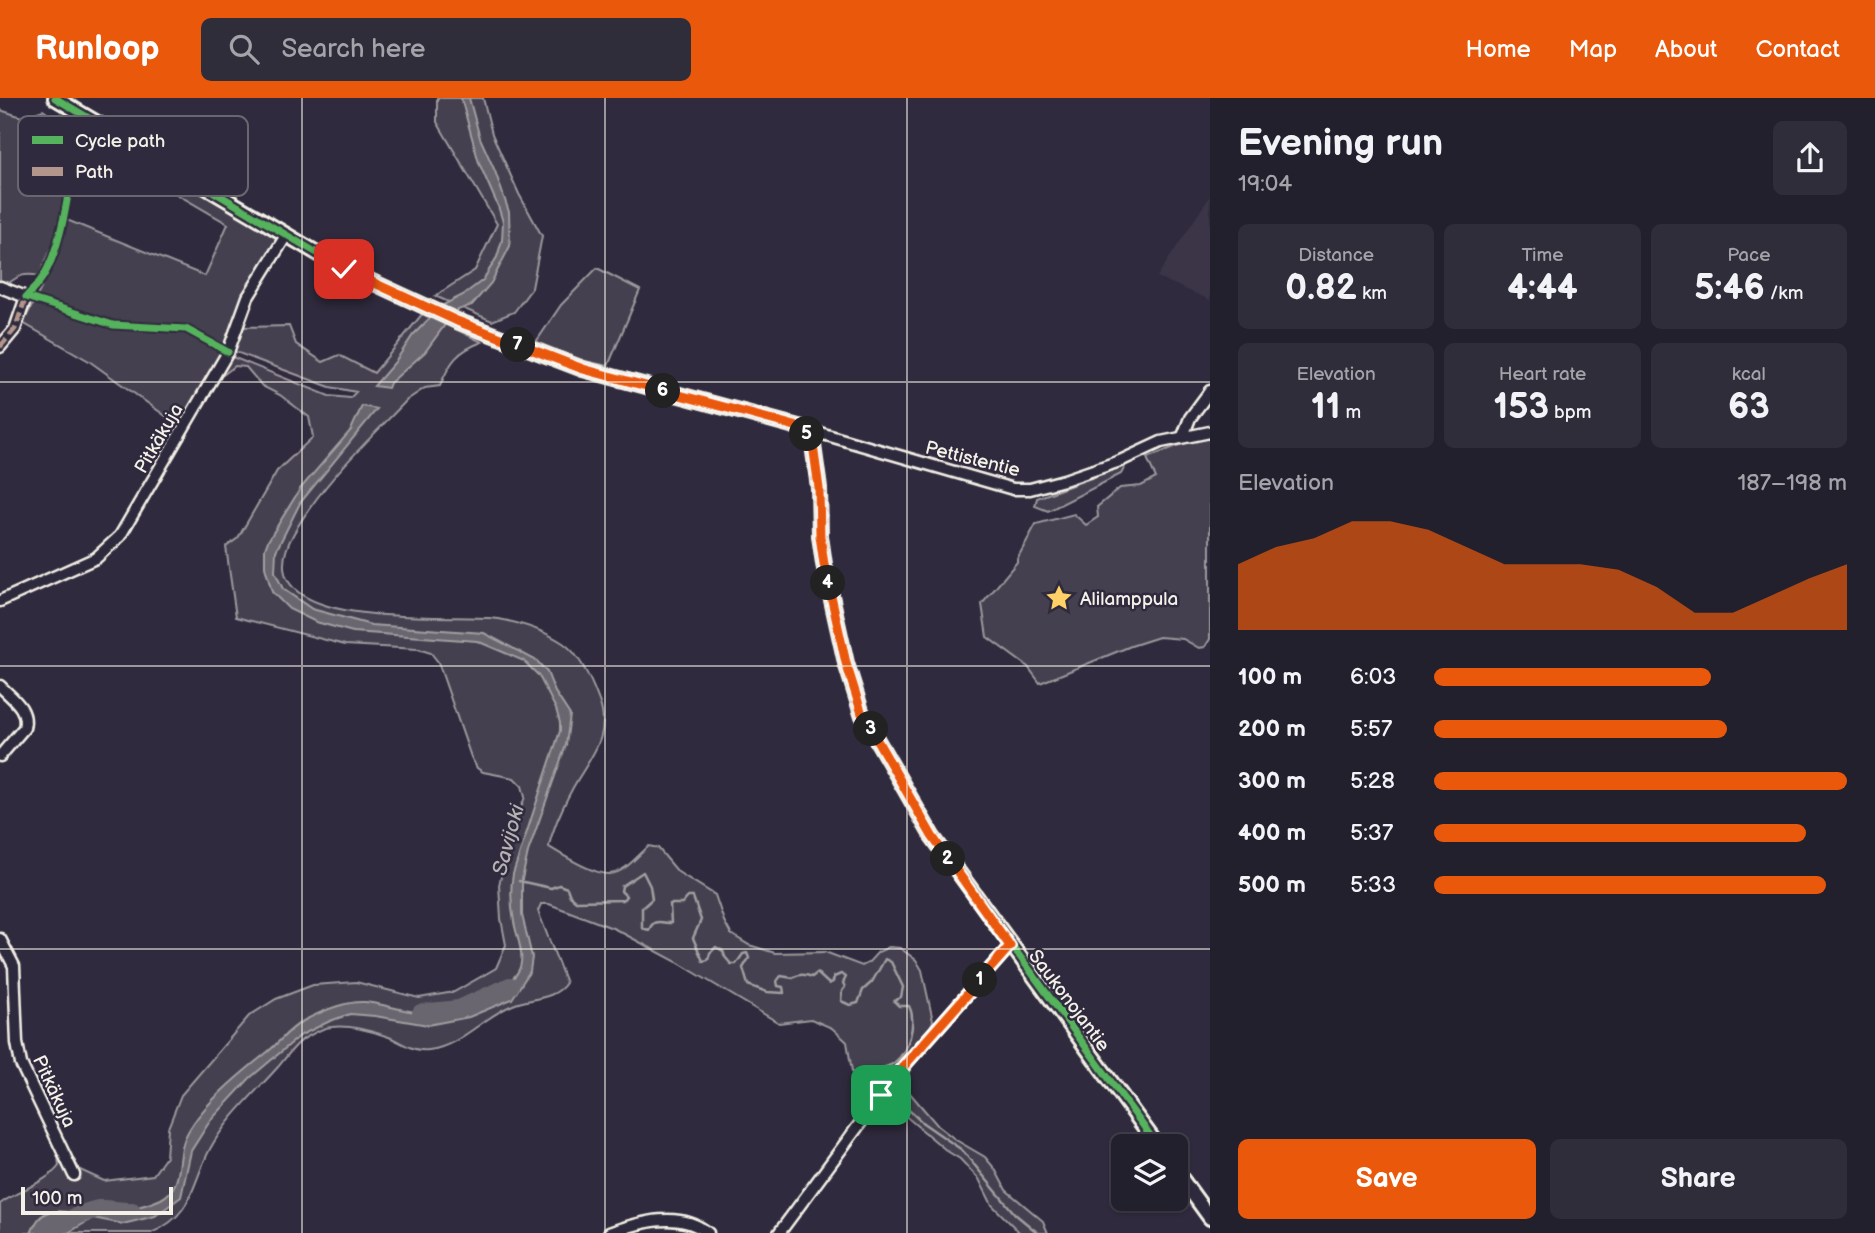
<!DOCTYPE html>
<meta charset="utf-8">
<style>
body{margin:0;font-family:"Balsamiq Sans",sans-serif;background:#2f2d3a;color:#f1f3f6;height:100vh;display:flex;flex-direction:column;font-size:26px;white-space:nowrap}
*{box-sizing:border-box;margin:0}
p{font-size:23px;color:#a3a3aa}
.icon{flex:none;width:38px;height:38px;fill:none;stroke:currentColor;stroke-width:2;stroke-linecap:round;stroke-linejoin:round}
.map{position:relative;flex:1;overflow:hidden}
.panel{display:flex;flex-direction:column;background:#23202e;width:665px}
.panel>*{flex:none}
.buttons{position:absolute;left:1111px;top:1036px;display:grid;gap:14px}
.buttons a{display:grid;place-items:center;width:77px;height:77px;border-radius:10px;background:#23202e;box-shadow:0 2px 5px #0004,0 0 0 2px #403e4a;font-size:35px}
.scale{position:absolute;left:21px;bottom:18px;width:152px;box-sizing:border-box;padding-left:7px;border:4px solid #f4f1e8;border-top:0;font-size:19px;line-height:24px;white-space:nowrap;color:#f4f1e8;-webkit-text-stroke:5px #2f2a3d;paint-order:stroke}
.pin{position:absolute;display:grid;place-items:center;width:60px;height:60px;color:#fff;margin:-30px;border-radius:14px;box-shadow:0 4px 10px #0006}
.km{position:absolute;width:35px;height:35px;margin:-18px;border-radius:50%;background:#222;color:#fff;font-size:19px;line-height:35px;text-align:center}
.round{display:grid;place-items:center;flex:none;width:74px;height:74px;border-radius:10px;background:#2f2d3a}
.overview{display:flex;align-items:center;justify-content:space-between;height:119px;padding:0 28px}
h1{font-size:38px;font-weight:800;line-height:52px}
.metrics{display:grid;grid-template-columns:repeat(3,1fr);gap:10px;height:119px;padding:7px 28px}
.metrics div{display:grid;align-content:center;border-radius:10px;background:#2f2d3a;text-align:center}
.metrics b{font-size:35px;font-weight:800}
.metrics small{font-size:19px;font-weight:400}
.metrics p{font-size:19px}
.chart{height:196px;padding:14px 28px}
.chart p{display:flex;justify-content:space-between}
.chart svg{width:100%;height:126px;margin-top:7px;fill:#ea580c;opacity:.7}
.cta{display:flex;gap:14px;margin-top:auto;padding:14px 28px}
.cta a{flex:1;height:80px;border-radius:10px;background:#ea580c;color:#fff;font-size:28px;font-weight:800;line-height:80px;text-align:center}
.cta a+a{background:#2f2d3a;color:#f1f3f6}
ul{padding:0 28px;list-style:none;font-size:23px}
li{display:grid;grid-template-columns:112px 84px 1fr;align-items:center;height:52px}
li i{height:18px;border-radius:9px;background:#ea580c}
header{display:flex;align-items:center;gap:42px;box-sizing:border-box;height:98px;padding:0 35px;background:#ea580c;color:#fff}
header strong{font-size:33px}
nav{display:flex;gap:38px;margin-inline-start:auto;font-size:24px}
.search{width:490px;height:63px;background:#2f2d3a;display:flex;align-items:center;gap:18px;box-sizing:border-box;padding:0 24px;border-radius:10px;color:#a3a3aa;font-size:26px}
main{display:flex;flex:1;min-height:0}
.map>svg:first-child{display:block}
.built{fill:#3b3647}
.green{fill:#454050;stroke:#9c989c;stroke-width:2}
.water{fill:#6a6670;stroke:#a19ea0;stroke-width:2}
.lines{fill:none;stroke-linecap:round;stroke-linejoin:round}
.stream{stroke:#a19ea0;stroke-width:2.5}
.river{stroke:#6a6670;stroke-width:18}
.street-casing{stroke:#f4f1e8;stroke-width:15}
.secondary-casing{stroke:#f4f1e8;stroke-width:18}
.street{stroke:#2f2a3d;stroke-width:10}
.secondary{stroke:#2f2a3d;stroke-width:12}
.quiet{stroke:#b2968c;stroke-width:5;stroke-dasharray:10 5;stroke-linecap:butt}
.cycleway-casing{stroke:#2f2a3d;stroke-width:11}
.cycleway{stroke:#56b35d;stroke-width:7}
.route-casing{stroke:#fff;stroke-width:14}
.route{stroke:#ea580c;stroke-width:9}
.grid{fill:none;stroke:#f4f1e8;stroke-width:2;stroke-opacity:0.55}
.labels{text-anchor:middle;stroke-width:5;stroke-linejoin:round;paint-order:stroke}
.street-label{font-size:19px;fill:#f4f1e8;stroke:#2f2a3d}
.poi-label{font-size:19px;fill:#f4f1e8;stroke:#2f2a3d;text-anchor:start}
.water-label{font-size:21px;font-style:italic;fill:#b6b2b2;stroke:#2f2a3d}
.key{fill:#2f2a3d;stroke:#6a6670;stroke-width:2}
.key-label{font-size:19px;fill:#f4f1e8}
</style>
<header>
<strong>Runloop</strong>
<div class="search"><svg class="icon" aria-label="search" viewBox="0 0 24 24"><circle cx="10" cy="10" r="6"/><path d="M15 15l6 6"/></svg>Search here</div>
<nav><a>Home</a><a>Map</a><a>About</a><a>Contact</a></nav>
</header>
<main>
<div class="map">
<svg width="1210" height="1135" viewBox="0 0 1210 1135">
<rect width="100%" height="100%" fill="#2f2a3d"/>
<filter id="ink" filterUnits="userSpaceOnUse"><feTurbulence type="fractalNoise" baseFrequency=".0143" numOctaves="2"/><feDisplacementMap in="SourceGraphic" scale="14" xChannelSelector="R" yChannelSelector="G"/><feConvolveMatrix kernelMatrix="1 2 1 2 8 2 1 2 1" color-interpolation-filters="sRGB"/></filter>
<g filter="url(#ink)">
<path class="built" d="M 1210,98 L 1210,202 L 1157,179 Z"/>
<g class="green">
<path d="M 437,0 L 483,0 L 492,36 L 519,96 L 542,138 L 532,190 L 514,214 L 492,223 L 435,198 L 475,172 L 497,126 L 437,24 Z"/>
<path d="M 0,12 L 22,19 L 43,12 L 69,31 L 63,52 L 74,50 L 56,139 L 39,178 C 26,175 19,177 9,185 L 0,182 Z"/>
<path d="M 92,31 L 98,31 L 279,139 L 228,245 L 181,329 L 89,263 L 23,225 L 47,179 L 67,122 L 205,178 L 228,126 L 87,44 L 87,33 Z"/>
<path d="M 597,170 L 640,192 L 608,268 L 580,262 L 536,244 L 561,207 Z"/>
<path d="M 423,215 L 482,244 C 457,253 450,264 440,288 L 425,290 L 407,302 C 367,344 322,385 294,435 C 235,538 452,514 499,521 C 521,525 545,533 563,545 C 580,556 592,584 599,603 C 611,634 594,655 578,681 C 570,694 563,709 557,723 C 554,732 550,740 549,749 C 562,757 594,777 609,776 C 624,776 638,757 649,748 L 658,750 L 678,774 L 715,797 L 724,823 L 731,836 L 749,847 L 775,855 L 825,854 L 862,868 L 868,865 L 878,854 L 889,849 L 900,850 L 916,862 L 922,872 L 933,923 L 903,987 L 938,1028 L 956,1042 L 985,1059 L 995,1071 L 1006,1092 L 1043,1123 L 1048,1135 L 1020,1135 L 992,1107 L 979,1081 L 960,1061 L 947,1053 L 890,1005 L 861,988 L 853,979 L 847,944 L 832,930 L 811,921 L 779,925 L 677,864 L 615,831 L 549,806 L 541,806 L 538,813 L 566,885 C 555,902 530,900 513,907 C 484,918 461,948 429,952 C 413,954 403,945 389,939 C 373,933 349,927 332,929 C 324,929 314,935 307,939 C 296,944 286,960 278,969 C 254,996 227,1020 210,1051 C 191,1087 194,1117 151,1135 L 0,1135 L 0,1106 C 17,1093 47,1084 59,1068 L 57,1049 L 64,1045 L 80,1072 L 104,1083 L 153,1077 L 166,1059 L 168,1030 L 181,997 L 249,918 L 276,901 L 313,887 L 356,884 L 419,900 L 454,894 L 496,870 L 506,847 L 501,821 L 499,787 L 513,729 L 525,699 L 522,688 L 514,680 L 483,674 L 477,670 L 471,659 L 438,564 L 431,555 L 418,551 L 345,547 L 236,519 L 226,449 L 238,440 L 277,373 L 313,339 L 309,319 L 280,297 L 262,288 L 246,269 L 235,268 L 223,277 L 220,276 L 230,258 L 329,298 L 350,300 L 356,294 L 330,289 L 233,253 L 241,229 L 289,228 L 296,246 L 323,264 L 339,257 L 374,275 Z"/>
<path d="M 1210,339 L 1210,541 L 1205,549 L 1199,550 L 1183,541 L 1159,539 L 1131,548 L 1040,585 L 1028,569 L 987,539 L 982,506 L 1017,464 L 1017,461 L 1036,426 L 1074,416 L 1086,427 L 1098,419 L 1097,409 L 1120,390 L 1141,388 L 1156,380 L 1147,360 L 1192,342 Z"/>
<path d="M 1126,367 L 1121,376 L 1048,413 L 1035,408 L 1037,400 Z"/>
</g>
<g class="water">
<path d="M 461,0 L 469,0 L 480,40 L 495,73 L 509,114 L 510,148 L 491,185 L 472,207 L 455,213 L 425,254 L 390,285 L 388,290 L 374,288 L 395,264 L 413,237 L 443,207 L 463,197 L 483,182 L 497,159 L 502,142 L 503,124 L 498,108 L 479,65 Z"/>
<path d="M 362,308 L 377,311 L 300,405 L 276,453 L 275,474 L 283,491 L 312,511 L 371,527 L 484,535 L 537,563 L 547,574 L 555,594 L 570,617 L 566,647 L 528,754 L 522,781 L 522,817 L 532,859 L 530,873 L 512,901 L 469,919 L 428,927 L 375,918 L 350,916 L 330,923 L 301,937 L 250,980 L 210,1023 L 191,1053 L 181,1099 L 155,1118 L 123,1126 L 93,1120 L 68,1135 L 31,1135 C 35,1127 38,1118 47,1115 C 59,1111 72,1115 84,1116 C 91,1116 98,1114 105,1113 C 126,1110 140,1111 161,1101 C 185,1088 176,1061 185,1040 C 198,1010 240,976 265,956 C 281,944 285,933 305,922 C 322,913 345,903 365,904 C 383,906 400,912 417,914 C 447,918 494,900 514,879 C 529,864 517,841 514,824 C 511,808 510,792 513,776 L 560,633 L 560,625 L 556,611 L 539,578 L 524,563 L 477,543 L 353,534 L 316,524 L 289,511 L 272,494 L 265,469 L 265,451 L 268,443 L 300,391 L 351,332 Z"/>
</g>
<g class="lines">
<g class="stream">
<path d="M 519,783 L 551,790 L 559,787 L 567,790 L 570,798 L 576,803 L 623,802 L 626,798 L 621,793 L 622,788 L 643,774 L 650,788 L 652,801 L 642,810 L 642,830 L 649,832 C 654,820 660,825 671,825 L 670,806 L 682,806 L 688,799 L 693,799 L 701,822 L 693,840 L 703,863 L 708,862 L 710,855 L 716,849 L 723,853 L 725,859 L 731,866 L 736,866 L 743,856 L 747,855 L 749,860 L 743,870 L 748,887 L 767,894 L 784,895 L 783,889 L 778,888 L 777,883 L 781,878 L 793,880 C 799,875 805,876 812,879 L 817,875 L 829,886 L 833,884 L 834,879 L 841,876 L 846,879 L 843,885 L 845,889 L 842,893 L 841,903 L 850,907 L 858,905 L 863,892 L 872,884 L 885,861 L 891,864 L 903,889 L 901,899 L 894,903 L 899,908 L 909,908 C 917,924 909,954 894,965 C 887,970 876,971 868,975 L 868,980 L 883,990"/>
<path d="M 889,994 L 923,1025 L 962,1052 L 1015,1116 L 1038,1135"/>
</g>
<g class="river">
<path d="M 421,915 L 459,911 L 510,888"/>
<path d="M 46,1135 C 62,1126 79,1115 98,1111 C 109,1110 121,1114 132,1113"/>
</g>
<defs>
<g id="street">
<path d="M 74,58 L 85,19"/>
<path d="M 0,189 L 26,199 L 15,231 L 0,249"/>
<path d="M 806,331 L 1013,391 L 1030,391 L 1064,382 L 1120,363 L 1161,344 L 1210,334"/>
<path d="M 1183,338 L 1190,320 L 1210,293"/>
<path d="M 0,503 L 96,460 L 120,438 L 228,254 L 248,199 L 287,136"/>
<path d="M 0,588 C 13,601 29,611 24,630 L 0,658"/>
<path d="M 0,841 L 14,868 L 17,945 L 21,966 L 74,1077"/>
<path d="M 609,1135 C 640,1124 680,1112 708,1135"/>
<path d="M 779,1135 L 896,977 L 1010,848"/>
</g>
<g id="secondary">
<path d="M 55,0 L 344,171 L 457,223 L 583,271 L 806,331 L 813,347 L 819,390 L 820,438 L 824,466 L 846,565 L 862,616 L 932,738 L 1158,1048"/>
<path d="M 1176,1073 L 1210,1120"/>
</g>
</defs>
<use href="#street" class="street-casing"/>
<use href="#secondary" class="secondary-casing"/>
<use href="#street" class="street"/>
<use href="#secondary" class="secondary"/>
<path class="quiet" d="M 0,249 L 15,231 L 26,199"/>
<defs>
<g id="cycleway">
<path d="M 55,0 L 344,171 L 457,223 L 583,271 L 806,331 L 813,347 L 819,390 L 820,438 L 824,466 L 846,565 L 862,616 L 932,738 L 1158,1048"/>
<path d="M 74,58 C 69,92 62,147 44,177 C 40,185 32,192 26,199 L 113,227 L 186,231 L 228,254"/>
</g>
</defs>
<use href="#cycleway" class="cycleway-casing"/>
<use href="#cycleway" class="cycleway"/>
</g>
</g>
<g class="lines" filter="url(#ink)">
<defs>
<path id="route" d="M 344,171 L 457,223 L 583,271 L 806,331 L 813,347 L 819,390 L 820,438 L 824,466 L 846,565 L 862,616 L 932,738 L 1010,848 L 896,977 L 881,997"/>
</defs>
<use href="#route" class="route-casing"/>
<use href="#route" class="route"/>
</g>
<path class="grid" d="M 302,0 L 302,1135M 605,0 L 605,1135M 907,0 L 907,1135M 0,284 L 1210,284M 0,568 L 1210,568M 0,851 L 1210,851"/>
<defs>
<symbol id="sight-bare" viewBox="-9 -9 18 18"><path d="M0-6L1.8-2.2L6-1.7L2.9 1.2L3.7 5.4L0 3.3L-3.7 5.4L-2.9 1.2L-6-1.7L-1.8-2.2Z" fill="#ffd166" stroke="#2f2a3d" stroke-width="2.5" paint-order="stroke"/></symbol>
</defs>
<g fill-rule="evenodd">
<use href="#sight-bare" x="1040" y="481" width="38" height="38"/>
</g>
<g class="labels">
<g class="street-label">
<text transform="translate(158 340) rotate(-60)" y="7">Pitkäkuja</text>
<text transform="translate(973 360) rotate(14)" y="7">Pettistentie</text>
<text transform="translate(1070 902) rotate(53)" y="7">Saukonojantie</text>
<text transform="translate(55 993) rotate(65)" y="7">Pitkäkuja</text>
</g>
<g class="poi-label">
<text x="1080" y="507">Alilamppula</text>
</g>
<g class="water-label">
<text transform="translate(508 742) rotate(-75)" y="7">Savijoki</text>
</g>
</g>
<rect x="18" y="18" width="230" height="80" rx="10" class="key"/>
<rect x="32" y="38" width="31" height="8" fill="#56b35d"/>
<rect x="32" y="69" width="31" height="9" fill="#b2968c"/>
<g class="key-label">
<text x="75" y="49">Cycle path</text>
<text x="75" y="80">Path</text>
</g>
</svg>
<div class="buttons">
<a><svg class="icon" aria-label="layers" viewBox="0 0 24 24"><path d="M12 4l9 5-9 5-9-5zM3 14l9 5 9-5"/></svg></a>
</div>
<div class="scale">100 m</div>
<div class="pin" style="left:881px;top:997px;background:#1e9e55"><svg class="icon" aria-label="arrive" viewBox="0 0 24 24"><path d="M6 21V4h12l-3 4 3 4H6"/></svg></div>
<div class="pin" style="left:344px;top:171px;background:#d93025"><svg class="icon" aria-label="check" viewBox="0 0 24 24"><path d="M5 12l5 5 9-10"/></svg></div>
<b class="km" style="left:980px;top:882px">1</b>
<b class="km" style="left:948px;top:761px">2</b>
<b class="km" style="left:871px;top:631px">3</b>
<b class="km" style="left:828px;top:485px">4</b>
<b class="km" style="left:807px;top:336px">5</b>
<b class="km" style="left:663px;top:293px">6</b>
<b class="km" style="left:518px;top:247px">7</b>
</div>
<section class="panel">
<div class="overview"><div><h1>Evening run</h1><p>19:04</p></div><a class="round"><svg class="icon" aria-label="share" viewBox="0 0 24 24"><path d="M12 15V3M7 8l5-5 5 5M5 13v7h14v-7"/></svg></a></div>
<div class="metrics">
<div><p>Distance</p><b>0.82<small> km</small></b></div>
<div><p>Time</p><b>4:44</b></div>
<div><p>Pace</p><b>5:46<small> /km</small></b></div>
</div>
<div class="metrics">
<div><p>Elevation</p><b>11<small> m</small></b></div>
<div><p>Heart rate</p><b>153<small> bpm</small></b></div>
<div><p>kcal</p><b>63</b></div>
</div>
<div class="chart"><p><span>Elevation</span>187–198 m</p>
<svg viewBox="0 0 160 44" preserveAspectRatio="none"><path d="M0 44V21L10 15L20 12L30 6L40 6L50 9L60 15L70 21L80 21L90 21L100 23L110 29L120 38L130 38L140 32L150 26L160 21V44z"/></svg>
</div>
<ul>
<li><b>100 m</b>6:03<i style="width:67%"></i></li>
<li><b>200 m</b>5:57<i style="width:71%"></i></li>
<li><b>300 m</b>5:28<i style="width:100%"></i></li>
<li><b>400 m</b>5:37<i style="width:90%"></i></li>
<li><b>500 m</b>5:33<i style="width:95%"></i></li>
</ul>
<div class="cta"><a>Save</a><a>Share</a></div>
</section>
</main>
